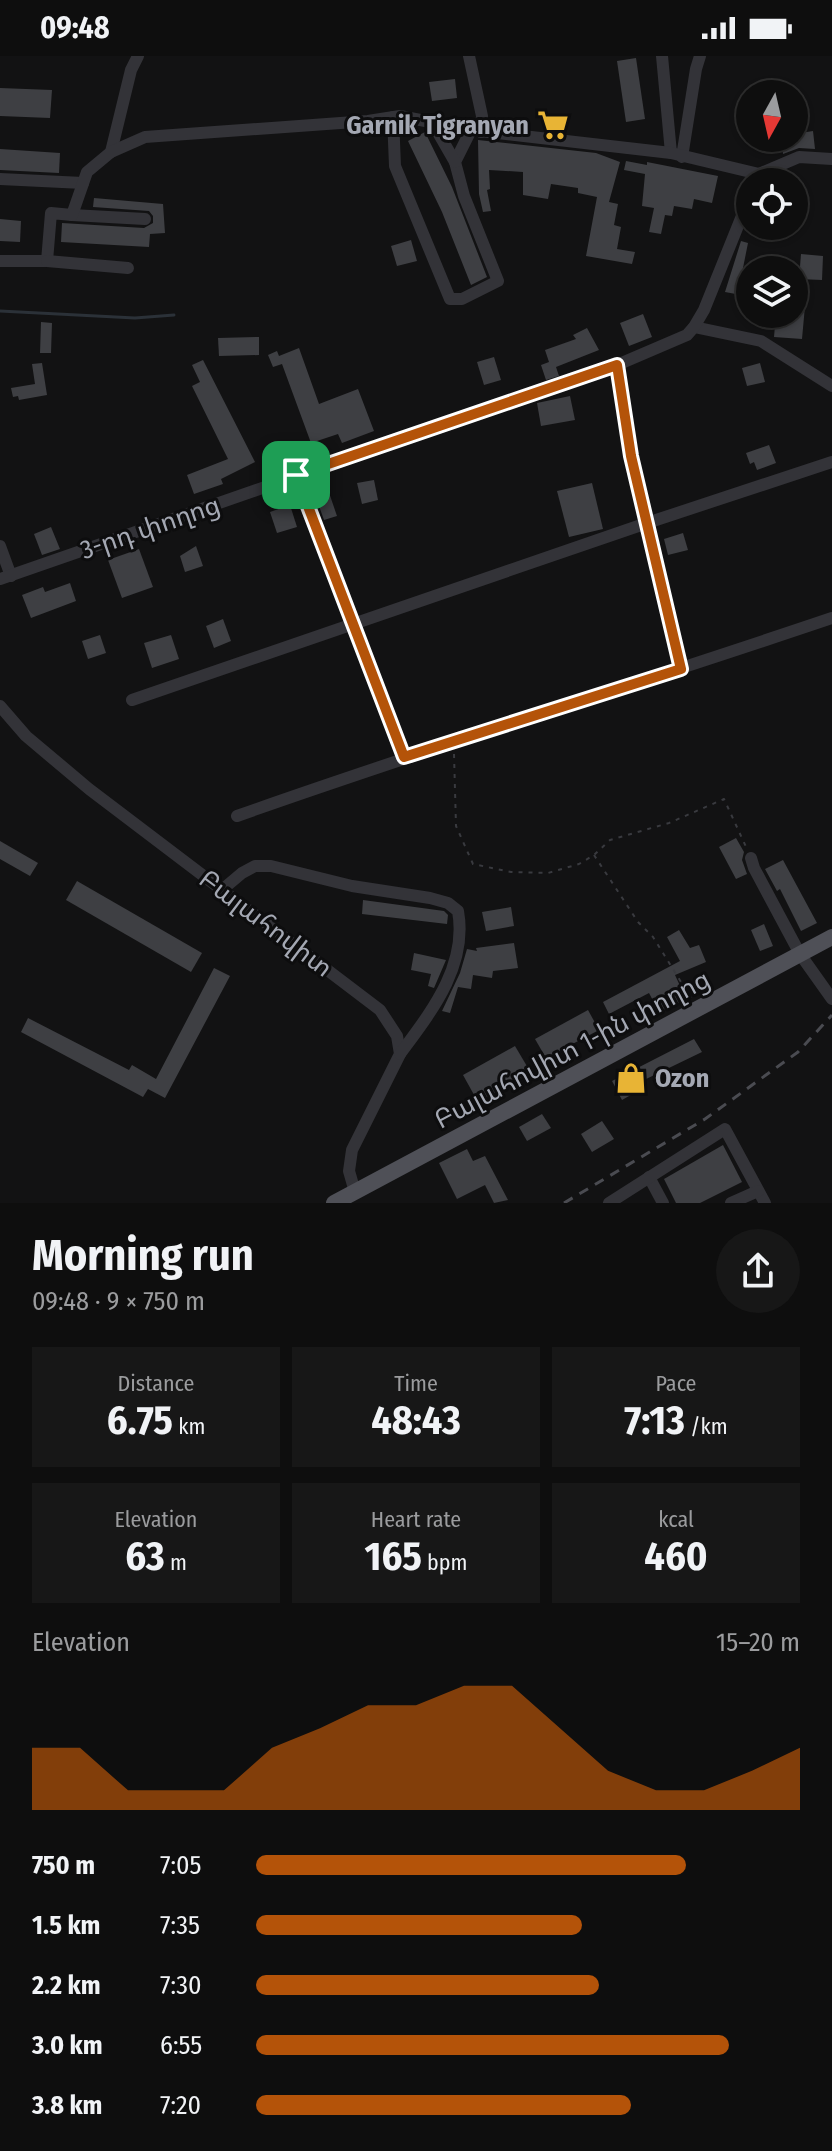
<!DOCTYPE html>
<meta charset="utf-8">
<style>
body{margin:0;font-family:"Fira Sans Condensed","Noto Sans Armenian",sans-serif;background:#171717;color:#f1f3f6;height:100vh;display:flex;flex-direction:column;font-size:30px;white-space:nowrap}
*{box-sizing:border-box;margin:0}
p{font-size:26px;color:#9b9c9e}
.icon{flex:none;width:44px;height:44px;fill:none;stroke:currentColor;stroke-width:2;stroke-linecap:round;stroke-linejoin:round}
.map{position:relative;height:1147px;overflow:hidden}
.side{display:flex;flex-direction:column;background:#0e0e0e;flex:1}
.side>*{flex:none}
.needle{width:52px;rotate:188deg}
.buttons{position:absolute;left:736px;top:24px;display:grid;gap:16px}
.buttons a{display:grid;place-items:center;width:72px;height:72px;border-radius:50%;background:#0e0e0e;box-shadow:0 2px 6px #0004,0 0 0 2px #2e2e2e;font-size:40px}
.pin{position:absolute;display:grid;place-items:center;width:68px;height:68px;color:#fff;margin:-34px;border-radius:16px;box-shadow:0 4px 12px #0006}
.round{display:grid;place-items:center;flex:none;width:84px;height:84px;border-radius:42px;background:#171717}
.headline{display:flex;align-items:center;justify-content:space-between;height:136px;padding:0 32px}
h1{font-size:44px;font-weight:700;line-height:60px}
.figures{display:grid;grid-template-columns:repeat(3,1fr);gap:12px;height:136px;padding:8px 32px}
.figures div{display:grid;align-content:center;border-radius:0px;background:#171717;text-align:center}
.figures b{font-size:40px;font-weight:700}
.figures small{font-size:22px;font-weight:400}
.figures p{font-size:22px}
.chart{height:224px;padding:16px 32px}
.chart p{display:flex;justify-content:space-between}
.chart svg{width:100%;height:144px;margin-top:8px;fill:#b45309;opacity:.7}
ul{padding:0 32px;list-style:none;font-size:26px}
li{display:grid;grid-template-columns:128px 96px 1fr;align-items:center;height:60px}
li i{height:20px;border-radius:10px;background:#b45309}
.status{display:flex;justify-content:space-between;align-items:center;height:56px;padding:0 40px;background:#0e0e0e;direction:ltr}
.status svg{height:22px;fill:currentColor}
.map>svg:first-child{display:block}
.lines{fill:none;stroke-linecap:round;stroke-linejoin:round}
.stream{stroke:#2b3138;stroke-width:3}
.building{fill:#3e3f43}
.path{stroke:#393a3f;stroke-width:2;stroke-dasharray:4 6;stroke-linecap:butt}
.minor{stroke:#333338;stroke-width:12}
.major{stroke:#4f5057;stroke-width:16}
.rail{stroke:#4a4b51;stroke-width:3;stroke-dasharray:10 8;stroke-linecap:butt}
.route-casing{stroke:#fff;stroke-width:16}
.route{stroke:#b45309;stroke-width:10}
.labels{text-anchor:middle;stroke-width:6;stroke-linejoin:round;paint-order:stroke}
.poi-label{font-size:26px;font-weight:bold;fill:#a4a8b3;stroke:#0d0d0e;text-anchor:end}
.street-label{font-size:26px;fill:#a4a8b3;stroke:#0d0d0e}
</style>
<div class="status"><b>09:48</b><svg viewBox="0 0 49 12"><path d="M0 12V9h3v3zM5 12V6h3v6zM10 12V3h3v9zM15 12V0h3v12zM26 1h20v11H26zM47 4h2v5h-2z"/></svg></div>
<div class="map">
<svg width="832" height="1147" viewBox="0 0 832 1147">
<rect width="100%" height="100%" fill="#121213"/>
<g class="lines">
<path class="stream" d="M 0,255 L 135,262 L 174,259"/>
</g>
<g class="building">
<path d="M 636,2 L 645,63 L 626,66 L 617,5 Z"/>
<path d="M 455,23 L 457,42 L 432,45 L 429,26 Z"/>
<path d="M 0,32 L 52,34 L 50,62 L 0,60 Z"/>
<path d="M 813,75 L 815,93 L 799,92 L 783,98 L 782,87 L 794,86 L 794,78 Z"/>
<path d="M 425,76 L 452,131 L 487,221 L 471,229 L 442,156 L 408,85 Z"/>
<path d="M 478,84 L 596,97 L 620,106 L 609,146 L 618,148 L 614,169 L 621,171 L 617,193 L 635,196 L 632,208 L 586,200 L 597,141 L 578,137 L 578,132 L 551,128 L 548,143 L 523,139 L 523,116 L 489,114 L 490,133 L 487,134 L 491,155 L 483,156 L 479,138 Z"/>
<path d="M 0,93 L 60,97 L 59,117 L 0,114 Z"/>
<path d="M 626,105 L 647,109 L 647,106 L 718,120 L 712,147 L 694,143 L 692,153 L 674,150 L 672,160 L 665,159 L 661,178 L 649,176 L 654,152 L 642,150 L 645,118 L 624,114 Z"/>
<path d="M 94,142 L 163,148 L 165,177 L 150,178 L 149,191 L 61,186 L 62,167 L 144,172 L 153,167 L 153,160 L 149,155 L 93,151 Z"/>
<path d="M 0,163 L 21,165 L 20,186 L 0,185 Z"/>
<path d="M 411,184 L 417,205 L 397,210 L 391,190 Z"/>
<path d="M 741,185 L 748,187 L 741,222 L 744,222 L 741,239 L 725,236 Z"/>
<path d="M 801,198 L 823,200 L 822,224 L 799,223 Z"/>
<path d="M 794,249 L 805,250 L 802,283 L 774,281 L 776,258 L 794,258 Z"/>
<path d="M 643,258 L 652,281 L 629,290 L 620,267 Z"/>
<path d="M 41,266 L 52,267 L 51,297 L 40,297 Z"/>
<path d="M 587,272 L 599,294 L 556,311 L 559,320 L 546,324 L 541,309 L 549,306 L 545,294 L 576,283 L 573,279 Z"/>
<path d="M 259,281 L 259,299 L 219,300 L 218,282 Z"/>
<path d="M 299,292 L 319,348 L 358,333 L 374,375 L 342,387 L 338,378 L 311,387 L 282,308 L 273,311 L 268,299 L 277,295 L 279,300 Z"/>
<path d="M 494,301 L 501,324 L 484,329 L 477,306 Z"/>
<path d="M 203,304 L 255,406 L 221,423 L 223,428 L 194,438 L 187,419 L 228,403 L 192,330 L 200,326 L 192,309 Z"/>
<path d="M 42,307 L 47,339 L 19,344 L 18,340 L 13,341 L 11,332 L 35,328 L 32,308 Z"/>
<path d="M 760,307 L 765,326 L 747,330 L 742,312 Z"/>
<path d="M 570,340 L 575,364 L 541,370 L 537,347 Z"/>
<path d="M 769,389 L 776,407 L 757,414 L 754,406 L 750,408 L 746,397 Z"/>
<path d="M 374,424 L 378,444 L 362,448 L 357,427 Z"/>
<path d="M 325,425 L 337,460 L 324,464 L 312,430 Z"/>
<path d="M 592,427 L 603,473 L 569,481 L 557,435 Z"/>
<path d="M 290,449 L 297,471 L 277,477 L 270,456 Z"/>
<path d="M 51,471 L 60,493 L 42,499 L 34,478 Z"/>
<path d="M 683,477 L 688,494 L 668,499 L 664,483 Z"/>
<path d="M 196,490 L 203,510 L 185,516 L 180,500 Z"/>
<path d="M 139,493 L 153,531 L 122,542 L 108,504 Z"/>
<path d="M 70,527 L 76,545 L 31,562 L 22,539 L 43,531 L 45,536 Z"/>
<path d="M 223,563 L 231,585 L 214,592 L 206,570 Z"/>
<path d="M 100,579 L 106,597 L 88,603 L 82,585 Z"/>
<path d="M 171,579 L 179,603 L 152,612 L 144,587 Z"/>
<path d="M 736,782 L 744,796 L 742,804 L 747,818 L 736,823 L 719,791 Z"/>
<path d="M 0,785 L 38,807 L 30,820 L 0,803 Z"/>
<path d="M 783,804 L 817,867 L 801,875 L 780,833 L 777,835 L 765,813 Z"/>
<path d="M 77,825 L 202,897 L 191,916 L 66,844 Z"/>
<path d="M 363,844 L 444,855 L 448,859 L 447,868 L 362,858 Z"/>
<path d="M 511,851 L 514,870 L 486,875 L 482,856 Z"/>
<path d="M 764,868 L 773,890 L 760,895 L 751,874 Z"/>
<path d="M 679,874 L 690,892 L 699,889 L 706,906 L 675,919 L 686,943 L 659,956 L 649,937 L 609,958 L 603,946 L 680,905 L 667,881 Z"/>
<path d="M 514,887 L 518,912 L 493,915 L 492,922 L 473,919 L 471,933 L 458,931 L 450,957 L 442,955 L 460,917 L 467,893 L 477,895 L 476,892 Z"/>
<path d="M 414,897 L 446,904 L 434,932 L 428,930 L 431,918 L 411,914 Z"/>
<path d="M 214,912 L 230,920 L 165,1042 L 148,1033 L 143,1041 L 21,976 L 28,962 L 129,1014 L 132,1009 L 156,1023 Z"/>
<path d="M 588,954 L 599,974 L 546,1002 L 535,983 Z"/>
<path d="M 694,983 L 702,996 L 642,1025 L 645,1031 L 622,1044 L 612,1025 Z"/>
<path d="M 515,990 L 531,1017 L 478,1046 L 463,1019 Z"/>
<path d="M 542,1058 L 551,1072 L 527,1085 L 519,1071 Z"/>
<path d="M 602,1065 L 614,1083 L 592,1096 L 581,1078 Z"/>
<path d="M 723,1089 L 742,1126 L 700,1147 L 676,1147 L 664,1123 Z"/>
<path d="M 467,1093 L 473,1105 L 485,1100 L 508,1144 L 494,1147 L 485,1129 L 457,1143 L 439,1107 Z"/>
</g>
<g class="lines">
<g class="path">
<path d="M 454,698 L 456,770 L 473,808 L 511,816 L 548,817 L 579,808 L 594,799 L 610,784 L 669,767 L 724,743 L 747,793"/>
<path d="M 594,799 L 638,866 L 653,881 L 691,942"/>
</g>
<g class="minor">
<path d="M 469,0 L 482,60 L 481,76"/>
<path d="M 662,0 L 671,97"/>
<path d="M 393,61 L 395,110 L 450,243 L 462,243 L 498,225 L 464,140 L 455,106 L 471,74"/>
<path d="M 432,66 L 455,106"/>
<path d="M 111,96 L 131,14 L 138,0"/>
<path d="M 682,101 L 696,13 L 700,0"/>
<path d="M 0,123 L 83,127"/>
<path d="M 72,159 L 145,163"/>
<path d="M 0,205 L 47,205 L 51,157 L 72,159 L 87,116 L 111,96 L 145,81 L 368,65 L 400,60 L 471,74 L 671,97 L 759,118 L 799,101 L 832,103"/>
<path d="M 47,205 L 128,212"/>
<path d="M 694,271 L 761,285 L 832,330"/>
<path d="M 617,309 L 631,400 L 681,613"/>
<path d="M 296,419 L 404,701"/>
<path d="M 0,490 L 11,520"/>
<path d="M 0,523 L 617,309 L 687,279 L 694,271 L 704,254 L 750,140"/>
<path d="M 132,644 L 647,467 L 832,406"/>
<path d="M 0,650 L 26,680 L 89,733 L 380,954 L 397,980 L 400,998 L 352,1094 L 349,1115 L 355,1136"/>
<path d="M 237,760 C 434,690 634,629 832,562"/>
<path d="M 751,802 L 754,812 L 800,898 L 832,943"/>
<path d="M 223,833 L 242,817 L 255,810 L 271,810 L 352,830 L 430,842 L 448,847 L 458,855 C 468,910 431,956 400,998"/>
<path d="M 649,1121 L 663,1147"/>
<path d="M 609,1147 L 725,1073 L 765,1147"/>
<path d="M 731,1147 L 758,1135"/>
</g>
<path class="major" d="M 334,1147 L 832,881"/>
<path class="rail" d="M 564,1147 L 705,1063 L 798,996 L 832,959"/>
</g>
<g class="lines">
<defs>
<path id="route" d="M 617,309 L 631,400 L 681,613 L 404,701 L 296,419 Z"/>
</defs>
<use href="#route" class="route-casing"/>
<use href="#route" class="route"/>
</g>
<defs>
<symbol id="supermarket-bare" viewBox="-9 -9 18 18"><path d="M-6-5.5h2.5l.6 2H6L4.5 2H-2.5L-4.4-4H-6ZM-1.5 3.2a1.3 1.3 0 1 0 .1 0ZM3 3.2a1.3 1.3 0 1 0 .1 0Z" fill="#e8b435" stroke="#0d0d0e" stroke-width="2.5" paint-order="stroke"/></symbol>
<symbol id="shop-bare" viewBox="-9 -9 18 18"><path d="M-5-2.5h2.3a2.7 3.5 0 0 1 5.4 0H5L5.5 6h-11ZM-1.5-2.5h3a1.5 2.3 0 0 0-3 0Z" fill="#e8b435" stroke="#0d0d0e" stroke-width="2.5" paint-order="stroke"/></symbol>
</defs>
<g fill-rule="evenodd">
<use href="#supermarket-bare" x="531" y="47" width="44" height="44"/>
<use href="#shop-bare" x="609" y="1000" width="44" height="44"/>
</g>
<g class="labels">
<g class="poi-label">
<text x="529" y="78">Garnik Tigranyan</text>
<text x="655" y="1031" text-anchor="start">Ozon</text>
</g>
<g class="street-label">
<text transform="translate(150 471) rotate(-19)" y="9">3-րդ փողոց</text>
<text transform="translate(266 867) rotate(37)" y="9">Բալահովիտ</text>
<text transform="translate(572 993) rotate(-28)" y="9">Բալահովիտ 1-ին փողոց</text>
</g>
</g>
</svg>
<div class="buttons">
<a><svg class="needle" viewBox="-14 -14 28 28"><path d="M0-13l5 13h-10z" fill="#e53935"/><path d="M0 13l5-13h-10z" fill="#9b9c9e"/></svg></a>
<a><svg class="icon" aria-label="locate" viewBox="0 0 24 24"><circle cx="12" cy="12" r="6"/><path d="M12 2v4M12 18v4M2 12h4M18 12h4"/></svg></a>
<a><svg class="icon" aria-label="layers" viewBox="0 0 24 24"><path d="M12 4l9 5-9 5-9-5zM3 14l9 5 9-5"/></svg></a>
</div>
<div class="pin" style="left:296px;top:419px;background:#1e9e55"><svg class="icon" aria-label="arrive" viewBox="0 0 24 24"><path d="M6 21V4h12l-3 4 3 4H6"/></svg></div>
</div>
<section class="side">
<div class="headline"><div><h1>Morning run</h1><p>09:48 · 9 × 750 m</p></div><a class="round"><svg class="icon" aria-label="share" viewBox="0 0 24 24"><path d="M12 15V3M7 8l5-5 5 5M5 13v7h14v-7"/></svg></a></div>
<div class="figures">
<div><p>Distance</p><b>6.75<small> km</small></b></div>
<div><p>Time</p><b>48:43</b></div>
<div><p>Pace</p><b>7:13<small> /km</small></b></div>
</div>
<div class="figures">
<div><p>Elevation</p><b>63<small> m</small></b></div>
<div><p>Heart rate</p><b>165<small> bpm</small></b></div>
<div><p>kcal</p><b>460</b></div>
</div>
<div class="chart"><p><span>Elevation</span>15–20 m</p>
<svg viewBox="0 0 160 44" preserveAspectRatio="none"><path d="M0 44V25L10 25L20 38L30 38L40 38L50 25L60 19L70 12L80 12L90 6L100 6L110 19L120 32L130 38L140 38L150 32L160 25V44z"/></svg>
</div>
<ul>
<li><b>750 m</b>7:05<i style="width:79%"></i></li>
<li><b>1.5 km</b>7:35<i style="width:60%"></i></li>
<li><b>2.2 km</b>7:30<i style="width:63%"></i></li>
<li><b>3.0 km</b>6:55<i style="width:87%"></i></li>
<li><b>3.8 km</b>7:20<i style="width:69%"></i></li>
</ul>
</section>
